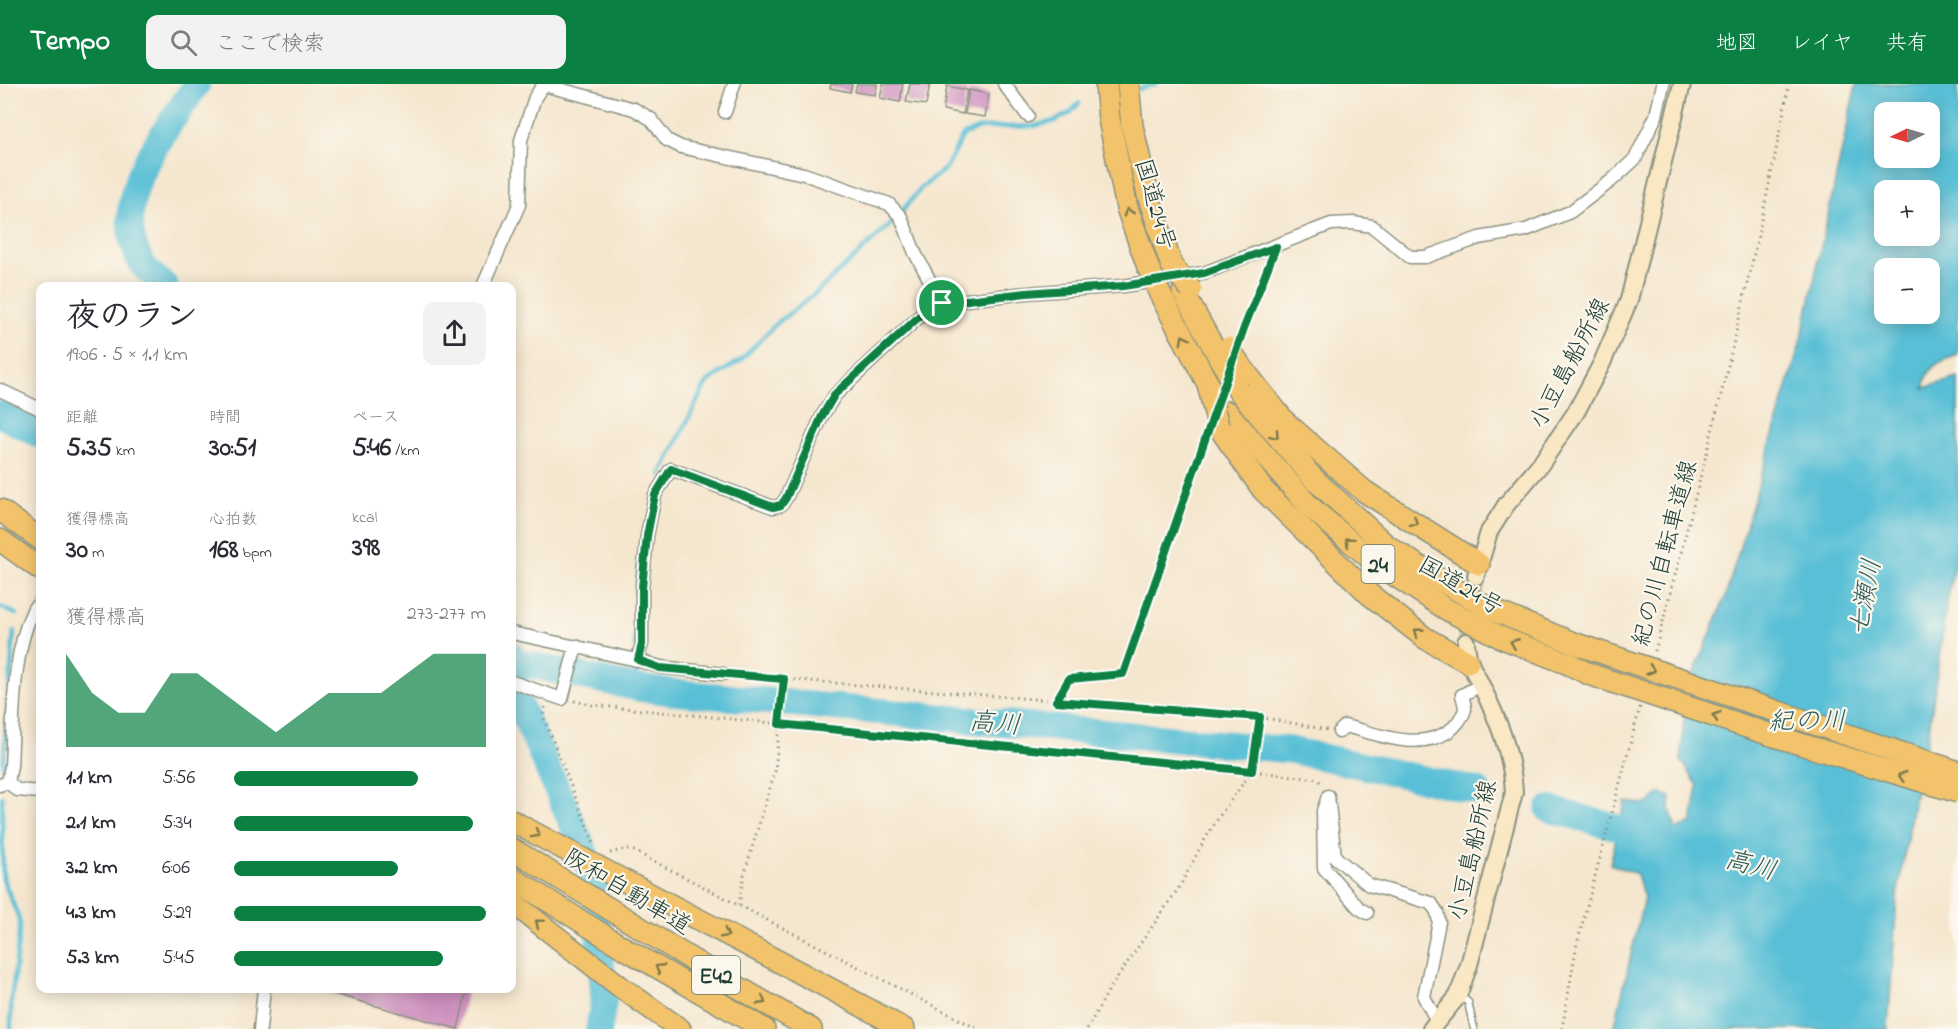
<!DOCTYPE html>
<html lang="ja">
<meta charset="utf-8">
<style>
body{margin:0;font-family:"Indie Flower","Klee One",sans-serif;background:#f2f2f3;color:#2b2b33;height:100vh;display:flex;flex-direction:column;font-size:22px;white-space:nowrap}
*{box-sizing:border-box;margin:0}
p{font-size:20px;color:#7c7c81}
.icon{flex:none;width:33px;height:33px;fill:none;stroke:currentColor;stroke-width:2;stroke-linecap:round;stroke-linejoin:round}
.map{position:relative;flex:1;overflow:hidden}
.panel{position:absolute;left:36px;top:198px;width:480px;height:711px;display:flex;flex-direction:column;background:#fff;border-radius:12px;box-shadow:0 3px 15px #0003}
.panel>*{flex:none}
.needle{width:39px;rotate:265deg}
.controls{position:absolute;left:1874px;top:18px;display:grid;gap:12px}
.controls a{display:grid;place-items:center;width:66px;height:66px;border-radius:12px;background:#fff;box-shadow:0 3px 15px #0003;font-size:30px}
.pin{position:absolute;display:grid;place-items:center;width:51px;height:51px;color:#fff;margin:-26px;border:3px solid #fff;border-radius:50%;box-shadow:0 2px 6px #0007}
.round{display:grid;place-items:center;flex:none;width:63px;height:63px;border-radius:12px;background:#f2f2f3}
.head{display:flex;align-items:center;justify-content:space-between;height:102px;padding:0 30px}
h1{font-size:33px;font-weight:800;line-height:45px}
.figures{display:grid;grid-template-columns:repeat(3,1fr);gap:9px;height:102px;padding:6px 30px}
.figures div{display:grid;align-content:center}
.figures b{font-size:26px;font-weight:800}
.figures small{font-size:16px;font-weight:400}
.figures p{font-size:16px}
.chart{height:168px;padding:12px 30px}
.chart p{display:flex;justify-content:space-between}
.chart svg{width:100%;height:108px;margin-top:6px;fill:#0b8043;opacity:.7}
ul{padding:0 30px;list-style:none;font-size:20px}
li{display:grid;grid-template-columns:96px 72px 1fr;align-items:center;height:45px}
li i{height:15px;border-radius:8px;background:#0b8043}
header{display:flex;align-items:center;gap:36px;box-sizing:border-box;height:84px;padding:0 30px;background:#0b8043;color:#fff}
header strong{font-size:28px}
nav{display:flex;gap:33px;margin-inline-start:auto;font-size:21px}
.search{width:420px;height:54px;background:#f2f2f3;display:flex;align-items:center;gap:15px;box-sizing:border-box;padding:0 21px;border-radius:12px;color:#7c7c81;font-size:22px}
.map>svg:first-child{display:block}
.water{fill:#58bfd6;stroke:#3c7e85;stroke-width:1.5;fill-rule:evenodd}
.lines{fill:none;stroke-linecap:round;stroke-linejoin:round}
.stream{stroke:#58bfd6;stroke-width:4.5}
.river{stroke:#58bfd6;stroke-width:27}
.building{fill:#cd8fbe}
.street-tunnel{stroke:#cac4af;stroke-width:12;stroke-dasharray:12 6;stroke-linecap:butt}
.secondary-tunnel{stroke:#cac4af;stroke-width:16;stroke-dasharray:16 8;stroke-linecap:butt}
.lane-casing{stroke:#8a9281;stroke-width:9}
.street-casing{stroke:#8a9281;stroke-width:15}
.secondary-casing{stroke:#8a9281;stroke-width:20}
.highway-casing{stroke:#8a9281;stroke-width:24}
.path{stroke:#8a9281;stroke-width:3;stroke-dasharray:1.5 4.5;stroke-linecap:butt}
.lane{stroke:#fff;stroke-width:6}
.street{stroke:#fff;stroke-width:12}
.secondary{stroke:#fae7c3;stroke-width:16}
.highway{stroke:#f2c36a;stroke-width:21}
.highway-bridge-casing{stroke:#8a9281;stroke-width:24;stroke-linecap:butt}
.highway-bridge{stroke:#f2c36a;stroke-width:21}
.oneway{stroke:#7e794c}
.route-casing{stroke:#fff;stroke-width:12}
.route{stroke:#0b8043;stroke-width:8}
.labels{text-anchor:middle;stroke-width:4.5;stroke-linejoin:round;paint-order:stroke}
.shield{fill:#fbf7ec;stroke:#61756b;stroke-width:1.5}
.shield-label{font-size:22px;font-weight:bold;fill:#1f3d34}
.street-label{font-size:24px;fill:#1f3d34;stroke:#fbf7ec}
.water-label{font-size:26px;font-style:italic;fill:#2d5e5c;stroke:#fbf7ec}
</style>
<header>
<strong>Tempo</strong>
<div class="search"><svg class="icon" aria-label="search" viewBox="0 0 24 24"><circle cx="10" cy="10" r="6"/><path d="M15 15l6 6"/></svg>ここで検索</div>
<nav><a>地図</a><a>レイヤ</a><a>共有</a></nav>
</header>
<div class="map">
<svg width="1958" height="945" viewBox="0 0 1958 945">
<rect width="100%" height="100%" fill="#fbf7ec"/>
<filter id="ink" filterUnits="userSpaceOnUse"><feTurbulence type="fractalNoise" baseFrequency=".0167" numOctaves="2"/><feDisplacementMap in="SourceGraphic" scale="12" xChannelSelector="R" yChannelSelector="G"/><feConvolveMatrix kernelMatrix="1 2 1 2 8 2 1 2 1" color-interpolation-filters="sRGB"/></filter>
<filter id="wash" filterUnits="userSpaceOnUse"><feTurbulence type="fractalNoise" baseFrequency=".008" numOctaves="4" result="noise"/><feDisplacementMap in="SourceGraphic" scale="24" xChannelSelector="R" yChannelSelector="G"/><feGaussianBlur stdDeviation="1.35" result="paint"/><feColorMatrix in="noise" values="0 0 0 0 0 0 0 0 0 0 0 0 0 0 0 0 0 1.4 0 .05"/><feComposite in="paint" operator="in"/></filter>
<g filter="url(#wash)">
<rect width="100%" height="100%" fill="#f5e6ce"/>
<path class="water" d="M 1856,0 L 1958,0 L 1958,271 C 1938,278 1928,281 1924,304 L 1958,294 L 1958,461 L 1945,530 L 1928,654 L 1913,720 L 1897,813 L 1888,945 L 1614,945 L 1644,814 L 1637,790 L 1610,780 L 1625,718 L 1647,720 L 1660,709 L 1671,713 L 1670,724 L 1676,746 L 1692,738 L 1698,702 L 1681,676 L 1686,609 L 1725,514 L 1802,253 ZM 1884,28 L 1929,28 L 1929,74 L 1884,74 ZM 1884,106 L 1929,106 L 1929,152 L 1884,152 ZM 1884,184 L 1929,184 L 1929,230 L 1884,230 Z"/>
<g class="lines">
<g class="stream">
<path d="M 1139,5 L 1156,0"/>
<path d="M 661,391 L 703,305 L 710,296 L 741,276 L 777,239 L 816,209 L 894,137 L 921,104 L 946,84 L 963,51 L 980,44 L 1034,42 L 1055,37 L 1070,29 L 1079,19"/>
<path d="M 636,510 L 639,479"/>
<path d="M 0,523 L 16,530"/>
<path d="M 635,563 L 636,545"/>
<path d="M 636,584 L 638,604"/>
<path d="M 3,682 L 14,547"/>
<path d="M 2,713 L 3,795 L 18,832 L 20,841 L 11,919 L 11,945"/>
</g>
<g class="river">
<path d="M 165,202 C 158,196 148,188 142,180 C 105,116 163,51 197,0"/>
<path d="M 0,330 L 40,351"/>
<path d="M 512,572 L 516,613 L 584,766 L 594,798 L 604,914 L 599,945"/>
<path d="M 512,577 L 638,604 L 671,608 L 1290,666 L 1478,707"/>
<path d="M 1549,725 L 1652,753"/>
</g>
</g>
<g id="blocks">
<g class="building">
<path d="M 831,0 L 852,0 L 850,8 L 830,4 Z"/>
<path d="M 857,0 L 877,0 L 875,11 L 855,8 Z"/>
<path d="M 883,0 L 903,0 L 900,18 L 880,14 Z"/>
<path d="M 910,0 L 930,0 L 926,21 L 906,18 Z"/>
<path d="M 947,2 L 967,6 L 963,30 L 943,26 Z"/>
<path d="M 969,6 L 989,10 L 985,33 L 965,30 Z"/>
<path d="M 313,904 L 467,904 L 458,945 Z"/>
</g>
</g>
</g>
<g filter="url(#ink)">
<use href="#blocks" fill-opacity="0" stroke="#8a9281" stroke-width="1.5"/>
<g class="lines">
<path class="street-tunnel" d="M 34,524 L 40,514"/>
<path class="secondary-tunnel" d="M 1466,558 L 1476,492"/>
<defs>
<path id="lane" d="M 1459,912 L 1468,918 L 1474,945"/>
<g id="street">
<path d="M 1004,0 L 1028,32"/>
<path d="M 544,1 L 634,25 L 651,35 L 667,56 L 681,63 L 804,90 L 889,120 L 901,133 L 915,169 L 942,219"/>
<path d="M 725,28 L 734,0"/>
<path d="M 483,202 L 519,121 L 521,56 L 535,13 L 544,0"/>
<path d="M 0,306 L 40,325"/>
<path d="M 512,549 L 637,576 L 642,560 L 642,504 L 647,452 L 655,411 L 671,385 L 773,423 L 781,421 L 786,414 L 822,332 L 835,311 L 923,229 L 942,219 L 1026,209 L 1123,202 L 1204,189 L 1331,140 L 1353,139 L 1372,142 L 1410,173 L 1426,173 L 1479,154 L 1526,146 L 1570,128 L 1611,97 L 1635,75 L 1656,32 L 1663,0"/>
<path d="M 637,576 L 660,583 L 723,590"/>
<path d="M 512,598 L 562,615 L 576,562"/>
<path d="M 1339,648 L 1345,642 C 1378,650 1417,668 1449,647 C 1455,643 1463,633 1465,625 C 1465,621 1463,615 1462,611 L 1481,601"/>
<path d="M 8,698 L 17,706 L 40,708"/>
<path d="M 0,701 L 8,698 L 11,682 C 14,630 11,572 34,524"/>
<path d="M 1367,829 L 1359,824 L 1324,784 L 1323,727 L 1328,712 L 1335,773 L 1369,801 L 1431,819 L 1437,828 L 1439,838 L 1424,913 L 1438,939"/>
<path d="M 260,945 L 264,904"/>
</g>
<g id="secondary">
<path d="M 1476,492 L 1489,448 L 1506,421 L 1540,381 L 1576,328 L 1602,279 L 1629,216 L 1682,0"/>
<path d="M 1431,945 L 1458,912 L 1469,881 L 1514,708 C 1512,670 1498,635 1481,601 C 1472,582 1468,582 1466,558"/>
</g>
<g id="highway">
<path d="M 1106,0 L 1109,35 L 1127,124 L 1148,183"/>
<path d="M 1128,0 L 1132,42 L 1148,111 L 1171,180"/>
<path d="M 1183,208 L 1220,275"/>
<path d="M 1160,210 L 1208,300"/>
<path d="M 1246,289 L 1285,338 L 1364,407 L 1479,480"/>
<path d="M 1238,306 L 1313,394 L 1386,461 L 1443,498 L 1490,525 L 1576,560"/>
<path d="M 1227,328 L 1309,422 L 1373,477 L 1446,525 L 1500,553 L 1569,580"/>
<path d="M 1218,342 L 1263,406 L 1369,510 L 1425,554 L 1468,578"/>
<path d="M 0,426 L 40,455"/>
<path d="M 0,456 L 40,485"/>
<path d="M 512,737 C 642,808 775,873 904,945"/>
<path d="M 512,765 L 717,891 L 811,945"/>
<path d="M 512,794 L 624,864 L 764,945"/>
<path d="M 512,818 L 622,904 L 680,945"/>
</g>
</defs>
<use href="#lane" class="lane-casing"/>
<use href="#street" class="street-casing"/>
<use href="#secondary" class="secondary-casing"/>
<use href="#highway" class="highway-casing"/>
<g class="path">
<path d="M 1241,253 L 1270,178"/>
<path d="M 1655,567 C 1705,380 1753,191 1789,0"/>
<path d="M 734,591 L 1260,633 L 1328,646"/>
<path d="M 1056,616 L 1069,595 L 1123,590 L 1206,353"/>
<path d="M 574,617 L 592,621 L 1252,687 L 1317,695 L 1323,700"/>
<path d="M 545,623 L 543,632 L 595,762"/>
<path d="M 610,769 L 625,765 L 634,767 L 978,945"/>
<path d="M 739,821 L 744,791 L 775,687 L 784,595"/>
<path d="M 1087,945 L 1110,904 L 1180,802 L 1205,755 L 1221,730 L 1252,687 L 1260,633"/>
<path d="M 1562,945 L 1577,860 L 1640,623"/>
</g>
<use href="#lane" class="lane"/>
<use href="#street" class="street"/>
<use href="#secondary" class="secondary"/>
<use href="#highway" class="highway"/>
<defs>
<g id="highway-bridge">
<path d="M 1171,180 L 1191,206"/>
<path d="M 1148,183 L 1160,210"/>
<path d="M 1228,264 L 1246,289"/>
<path d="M 1220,275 L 1238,306"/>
<path d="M 1208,300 L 1218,342"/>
<path d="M 1576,560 L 1958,688"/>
<path d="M 1569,580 L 1589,590 L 1771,651 L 1958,708"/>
</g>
</defs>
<use href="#highway-bridge" class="highway-bridge-casing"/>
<use href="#highway-bridge" class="highway-bridge"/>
</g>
<defs><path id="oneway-chevron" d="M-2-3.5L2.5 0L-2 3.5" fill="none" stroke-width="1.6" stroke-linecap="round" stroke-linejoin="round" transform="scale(1.5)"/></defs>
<g class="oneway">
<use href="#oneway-chevron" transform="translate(1128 128) rotate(-107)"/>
<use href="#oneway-chevron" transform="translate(1184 255) rotate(-118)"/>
<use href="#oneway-chevron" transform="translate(1275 351) rotate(49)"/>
<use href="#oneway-chevron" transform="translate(1414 438) rotate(33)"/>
<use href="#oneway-chevron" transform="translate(1349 457) rotate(-140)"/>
<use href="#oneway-chevron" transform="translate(1418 548) rotate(-142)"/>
<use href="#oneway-chevron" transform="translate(1514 559) rotate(-158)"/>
<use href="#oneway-chevron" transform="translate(1651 586) rotate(18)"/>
<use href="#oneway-chevron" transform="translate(1716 632) rotate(-161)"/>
<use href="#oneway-chevron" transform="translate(1902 692) rotate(-164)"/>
<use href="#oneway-chevron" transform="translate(536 750) rotate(29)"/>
<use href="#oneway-chevron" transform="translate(539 839) rotate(-141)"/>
<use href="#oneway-chevron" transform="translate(725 850) rotate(27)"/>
<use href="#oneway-chevron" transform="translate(659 884) rotate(-150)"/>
<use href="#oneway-chevron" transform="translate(762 917) rotate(30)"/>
</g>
</g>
<g class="lines" filter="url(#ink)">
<defs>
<path id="route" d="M 1276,163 L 1244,244 L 1123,590 L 1069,595 L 1056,617 L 1260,633 L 1252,687 L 779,640 L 784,595 L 660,584 L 638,576 L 642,560 L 642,504 L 647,452 L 655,411 L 671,385 L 773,423 L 781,421 L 786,414 L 822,332 L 835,310 L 923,229 L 942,219 L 1026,209 L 1123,202 L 1204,189 Z"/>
</defs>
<use href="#route" class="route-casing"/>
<use href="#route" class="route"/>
</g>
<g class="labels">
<g class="shield">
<rect x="1361.5" y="461" width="33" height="38" rx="4.5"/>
<rect x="692" y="872" width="48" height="38" rx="4.5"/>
</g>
<g class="shield-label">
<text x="1378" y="488">24</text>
<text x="716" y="899">E42</text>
</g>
<g class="street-label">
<text transform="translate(1156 120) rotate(74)" y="8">国道24号</text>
<text transform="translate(1569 279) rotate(-62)" y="8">小豆島船所線</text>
<text transform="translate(1664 469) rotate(-75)" y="8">紀の川自転車道線</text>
<text transform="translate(1461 501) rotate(30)" y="8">国道24号</text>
<text transform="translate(1472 766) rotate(-77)" y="8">小豆島船所線</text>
<text transform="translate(628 807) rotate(31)" y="8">阪和自動車道</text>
</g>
<g class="water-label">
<text transform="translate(1864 513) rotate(-79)" y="9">七瀬川</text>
<text x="1807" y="645">紀の川</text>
<text transform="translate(995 638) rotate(5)" y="9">高川</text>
<text transform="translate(1751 780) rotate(15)" y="9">高川</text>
</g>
</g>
</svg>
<div class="controls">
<a><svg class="needle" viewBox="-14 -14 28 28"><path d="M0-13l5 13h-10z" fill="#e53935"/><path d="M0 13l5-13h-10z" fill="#7c7c81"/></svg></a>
<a>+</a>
<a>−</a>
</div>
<div class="pin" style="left:942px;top:219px;background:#1e9e55"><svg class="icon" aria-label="arrive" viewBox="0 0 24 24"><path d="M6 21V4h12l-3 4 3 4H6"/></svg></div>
<section class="panel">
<div class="head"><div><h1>夜のラン</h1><p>19:06 · 5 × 1.1 km</p></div><a class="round"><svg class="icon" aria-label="share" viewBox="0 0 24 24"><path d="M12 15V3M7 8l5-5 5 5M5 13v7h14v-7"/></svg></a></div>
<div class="figures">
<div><p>距離</p><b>5.35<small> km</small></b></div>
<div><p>時間</p><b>30:51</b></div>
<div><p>ペース</p><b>5:46<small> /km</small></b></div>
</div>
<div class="figures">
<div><p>獲得標高</p><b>30<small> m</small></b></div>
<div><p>心拍数</p><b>168<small> bpm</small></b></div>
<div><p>kcal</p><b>398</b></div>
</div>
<div class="chart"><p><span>獲得標高</span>273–277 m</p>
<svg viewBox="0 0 160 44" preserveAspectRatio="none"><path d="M0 44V6L10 22L20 30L30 30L40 14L50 14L60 22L70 30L80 38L90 30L100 22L110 22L120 22L130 14L140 6L150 6L160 6V44z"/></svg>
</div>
<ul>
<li><b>1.1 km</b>5:56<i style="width:73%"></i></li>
<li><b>2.1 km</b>5:34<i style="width:95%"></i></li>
<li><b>3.2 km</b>6:06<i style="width:65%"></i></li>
<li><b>4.3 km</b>5:29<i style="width:100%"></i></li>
<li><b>5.3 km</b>5:45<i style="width:83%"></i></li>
</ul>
</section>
</div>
